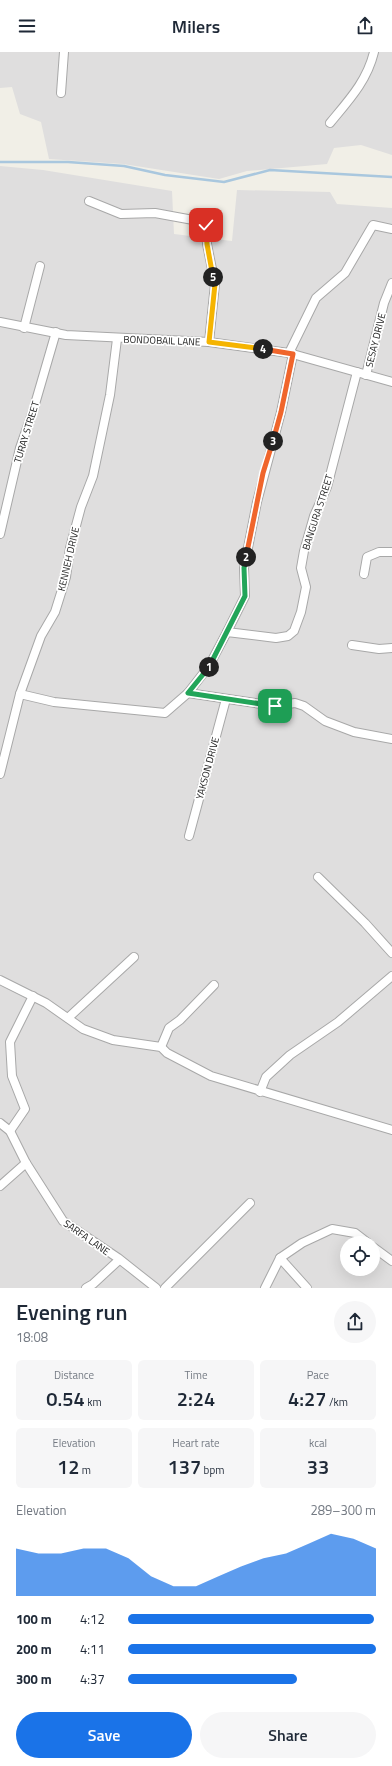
<!DOCTYPE html>
<meta charset="utf-8">
<style>
body{margin:0;font-family:"Titillium Web",sans-serif;background:#f6f6f7;color:#1f2937;height:100vh;display:flex;flex-direction:column;font-size:15px;white-space:nowrap}
*{box-sizing:border-box;margin:0}
p{font-size:13px;color:#747a83}
.icon{flex:none;width:22px;height:22px;fill:none;stroke:currentColor;stroke-width:2;stroke-linecap:round;stroke-linejoin:round}
.map{position:relative;height:1236px;overflow:hidden}
.drawer{display:flex;flex-direction:column;background:#fff;flex:1}
.drawer>*{flex:none}
.tools{position:absolute;left:340px;top:1184px;display:grid;gap:8px}
.tools a{display:grid;place-items:center;width:40px;height:40px;border-radius:50%;background:#fff;box-shadow:0 4px 16px #0002;font-size:20px}
.pin{position:absolute;display:grid;place-items:center;width:34px;height:34px;color:#fff;margin:-17px;border-radius:8px;box-shadow:0 2px 6px #0006}
.km{position:absolute;width:20px;height:20px;margin:-10px;border-radius:50%;background:#222;color:#fff;font-size:11px;line-height:20px;text-align:center}
.round{display:grid;place-items:center;flex:none;width:42px;height:42px;border-radius:21px;background:#f6f6f7}
.overview{display:flex;align-items:center;justify-content:space-between;height:68px;padding:0 16px}
h1{font-size:22px;font-weight:600;line-height:30px}
.metrics{display:grid;grid-template-columns:repeat(3,1fr);gap:6px;height:68px;padding:4px 16px}
.metrics div{display:grid;align-content:center;border-radius:6px;background:#f6f6f7;text-align:center}
.metrics b{font-size:20px;font-weight:600}
.metrics small{font-size:11px;font-weight:400}
.metrics p{font-size:11px}
.chart{height:112px;padding:8px 16px}
.chart p{display:flex;justify-content:space-between}
.chart svg{width:100%;height:72px;margin-top:4px;fill:#1a73e8;opacity:.7}
.action{display:flex;gap:8px;margin-top:auto;padding:8px 16px}
.action a{flex:1;height:46px;border-radius:24px;background:#1a73e8;color:#fff;font-size:16px;font-weight:600;line-height:46px;text-align:center}
.action a+a{background:#f6f6f7;color:#1f2937}
ul{padding:0 16px;list-style:none;font-size:13px}
li{display:grid;grid-template-columns:64px 48px 1fr;align-items:center;height:30px}
li i{height:10px;border-radius:5px;background:#1a73e8}
header{display:flex;justify-content:space-between;align-items:center;height:52px;padding:0 16px;background:#fff;font-size:18px;font-weight:600}
.map>svg:first-child{display:block}
.residential{fill:#dfdede;fill-rule:evenodd}
.lines{fill:none;stroke-linecap:round;stroke-linejoin:round}
.stream{stroke:#a9c7de;stroke-width:2.5}
.street-casing{stroke:#a8a8a8;stroke-width:10}
.street{stroke:#fff;stroke-width:8}
.split-1-casing{stroke:#fff;stroke-width:8}
.split-2-casing{stroke:#fff;stroke-width:8}
.split-3-casing{stroke:#fff;stroke-width:8}
.split-4-casing{stroke:#fff;stroke-width:8}
.split-5-casing{stroke:#fff;stroke-width:8}
.split-6-casing{stroke:#fff;stroke-width:8}
.split-1{stroke:#22a559;stroke-width:5}
.split-2{stroke:#22a559;stroke-width:5}
.split-3{stroke:#f0652b;stroke-width:5}
.split-4{stroke:#f0652b;stroke-width:5}
.split-5{stroke:#f5b400;stroke-width:5}
.split-6{stroke:#f5b400;stroke-width:5}
.labels{text-anchor:middle;stroke-width:3.5;stroke-linejoin:round;paint-order:stroke}
.street-label{font-size:10px;fill:#212121;stroke:#fff}
</style>
<header><svg class="icon" aria-label="menu" viewBox="0 0 24 24"><path d="M4 6h16M4 12h16M4 18h16"/></svg>Milers<svg class="icon" aria-label="share" viewBox="0 0 24 24"><path d="M12 15V3M7 8l5-5 5 5M5 13v7h14v-7"/></svg></header>
<div class="map">
<svg width="392" height="1236" viewBox="0 0 392 1236">
<rect width="100%" height="100%" fill="#f1efe7"/>
<g class="residential">
<path d="M 0,0 L 392,0 L 392,103 L 361,93 L 334,96 L 327,112 L 247,119 L 219,127 L 123,112 L 49,107 L 41,70 L 20,62 L 12,35 L 0,36 Z"/>
<path d="M 0,114 L 43,118 L 172,139 L 174,182 L 232,189 L 237,138 L 330,140 L 337,152 L 392,156 L 392,1236 L 0,1236 ZM 347,1191 L 373,1191 L 373,1217 L 347,1217 Z"/>
</g>
<g class="lines">
<path class="stream" d="M 0,110 L 68,110 L 124,114 L 165,123 L 224,130 L 270,118 L 392,125"/>
<defs>
<g id="street">
<path d="M 61,41 L 64,0"/>
<path d="M 330,71 C 349,48 367,29 374,0"/>
<path d="M 89,149 L 121,162 L 155,161 L 204,170 L 206,173 L 207,192 L 215,232 L 209,290"/>
<path d="M 0,270 L 66,283 L 209,290 L 289,301 L 392,330"/>
<path d="M 24,276 L 40,214"/>
<path d="M 289,301 L 316,246 L 345,221 L 373,173 L 392,177"/>
<path d="M 366,323 L 384,251 L 392,231"/>
<path d="M 0,482 L 20,396 L 33,359 L 56,280"/>
<path d="M 364,522 L 367,505 L 379,500 L 392,500"/>
<path d="M 227,580 L 245,544 L 244,516 L 257,450 L 281,360 L 293,302"/>
<path d="M 352,593 L 379,597 L 392,596"/>
<path d="M 188,641 L 275,654 L 295,651 L 304,654 L 325,669 L 354,680 L 392,687"/>
<path d="M 20,642 L 54,650 L 165,661 L 188,641 L 209,614 L 227,580 L 276,586 L 288,584 L 294,579 L 301,560 L 306,535 L 301,516 L 304,499 L 314,464 L 327,435 L 357,320"/>
<path d="M 0,722 L 20,642 L 41,584 L 55,560 L 66,525 L 70,496 L 81,455 L 93,424 L 110,343 L 117,287"/>
<path d="M 189,784 L 226,647"/>
<path d="M 318,825 L 365,871 L 392,901"/>
<path d="M 0,928 L 46,951 L 83,977 L 113,988 L 161,995 L 167,1001 L 211,1024 L 392,1078"/>
<path d="M 68,966 L 134,905"/>
<path d="M 161,995 L 169,976 L 180,968 L 214,933"/>
<path d="M 260,1040 L 266,1025 L 290,1003 L 338,970 L 392,924"/>
<path d="M 0,1071 L 10,1079 L 26,1111 L 63,1169 L 118,1206 L 156,1236"/>
<path d="M 10,1079 L 25,1057 L 12,1024 L 10,990 L 33,944"/>
<path d="M 0,1134 L 26,1111"/>
<path d="M 373,1195 L 392,1209"/>
<path d="M 280,1206 L 307,1236"/>
<path d="M 86,1236 L 93,1232 L 119,1208"/>
<path d="M 165,1236 L 250,1151"/>
<path d="M 265,1236 L 280,1206 L 302,1191 L 332,1177 L 355,1181 L 368,1191"/>
</g>
</defs>
<use href="#street" class="street-casing"/>
<use href="#street" class="street"/>
</g>
<g class="lines">
<defs>
<path id="split-1" d="M 209,615 L 188,641 L 275,654"/>
<path id="split-2" d="M 209,615 L 245,544 L 244,516 L 246,505"/>
<path id="split-3" d="M 246,505 L 263,421 L 273,389"/>
<path id="split-4" d="M 263,297 L 293,302 L 281,360 L 273,389"/>
<path id="split-5" d="M 213,225 L 215,232 L 209,290 L 263,297"/>
<path id="split-6" d="M 206,173 L 207,192 L 213,225"/>
</defs>
<use href="#split-1" class="split-1-casing"/>
<use href="#split-2" class="split-2-casing"/>
<use href="#split-3" class="split-3-casing"/>
<use href="#split-4" class="split-4-casing"/>
<use href="#split-5" class="split-5-casing"/>
<use href="#split-6" class="split-6-casing"/>
<use href="#split-1" class="split-1"/>
<use href="#split-2" class="split-2"/>
<use href="#split-3" class="split-3"/>
<use href="#split-4" class="split-4"/>
<use href="#split-5" class="split-5"/>
<use href="#split-6" class="split-6"/>
</g>
<g class="labels">
<g class="street-label">
<text transform="translate(162 288) rotate(2)" y="4">BONDOBAIL LANE</text>
<text transform="translate(375 288) rotate(-76)" y="4">SESAY DRIVE</text>
<text transform="translate(26 380) rotate(-73)" y="4">TURAY STREET</text>
<text transform="translate(317 460) rotate(-72)" y="4">BANGURA STREET</text>
<text transform="translate(68 507) rotate(-77)" y="4">KENNEH DRIVE</text>
<text transform="translate(207 716) rotate(-75)" y="4">YAKSON DRIVE</text>
<text transform="translate(87 1185) rotate(35)" y="4">SARFA LANE</text>
</g>
</g>
</svg>
<div class="tools">
<a><svg class="icon" aria-label="locate" viewBox="0 0 24 24"><circle cx="12" cy="12" r="6"/><path d="M12 2v4M12 18v4M2 12h4M18 12h4"/></svg></a>
</div>
<div class="pin" style="left:275px;top:654px;background:#1e9e55"><svg class="icon" aria-label="arrive" viewBox="0 0 24 24"><path d="M6 21V4h12l-3 4 3 4H6"/></svg></div>
<div class="pin" style="left:206px;top:173px;background:#d93025"><svg class="icon" aria-label="check" viewBox="0 0 24 24"><path d="M5 12l5 5 9-10"/></svg></div>
<b class="km" style="left:209px;top:615px">1</b>
<b class="km" style="left:246px;top:505px">2</b>
<b class="km" style="left:273px;top:389px">3</b>
<b class="km" style="left:263px;top:297px">4</b>
<b class="km" style="left:213px;top:225px">5</b>
</div>
<section class="drawer">
<div class="overview"><div><h1>Evening run</h1><p>18:08</p></div><a class="round"><svg class="icon" aria-label="share" viewBox="0 0 24 24"><path d="M12 15V3M7 8l5-5 5 5M5 13v7h14v-7"/></svg></a></div>
<div class="metrics">
<div><p>Distance</p><b>0.54<small> km</small></b></div>
<div><p>Time</p><b>2:24</b></div>
<div><p>Pace</p><b>4:27<small> /km</small></b></div>
</div>
<div class="metrics">
<div><p>Elevation</p><b>12<small> m</small></b></div>
<div><p>Heart rate</p><b>137<small> bpm</small></b></div>
<div><p>kcal</p><b>33</b></div>
</div>
<div class="chart"><p><span>Elevation</span>289–300 m</p>
<svg viewBox="0 0 160 44" preserveAspectRatio="none"><path d="M0 44V15L10 18L20 18L30 15L40 15L50 21L60 32L70 38L80 38L90 32L100 26L110 21L120 18L130 12L140 6L150 9L160 15V44z"/></svg>
</div>
<ul>
<li><b>100 m</b>4:12<i style="width:99%"></i></li>
<li><b>200 m</b>4:11<i style="width:100%"></i></li>
<li><b>300 m</b>4:37<i style="width:68%"></i></li>
</ul>
<div class="action"><a>Save</a><a>Share</a></div>
</section>
